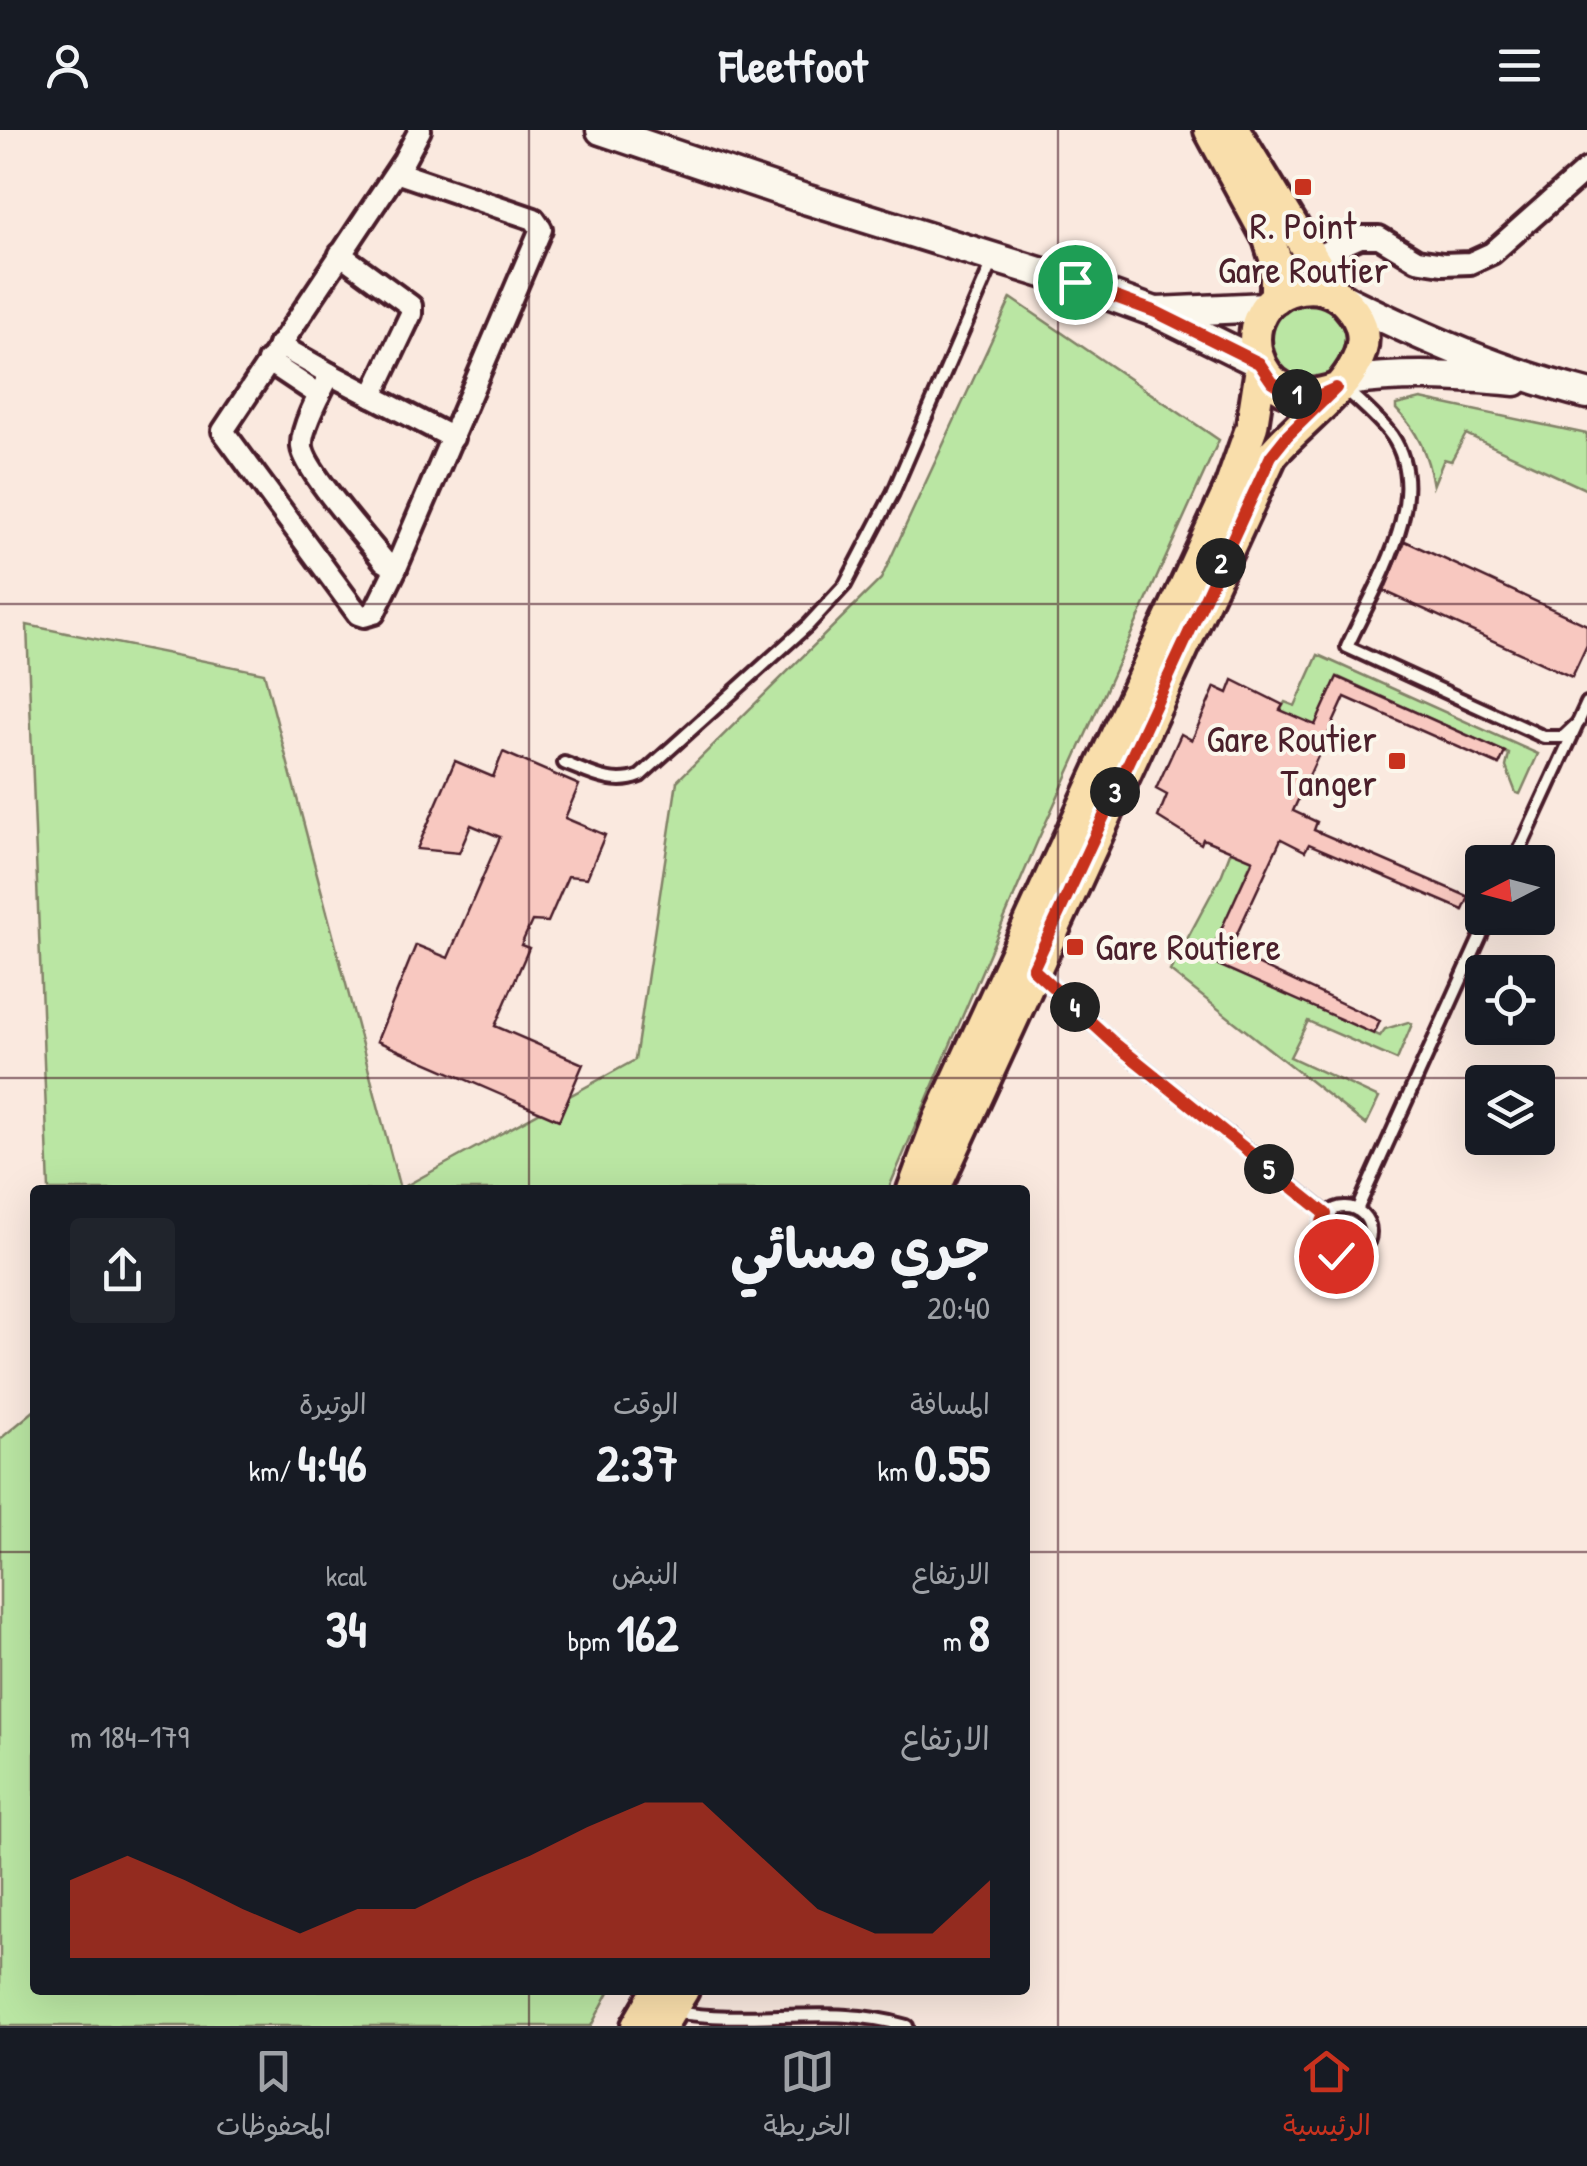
<!DOCTYPE html>
<html lang="ar">
<meta charset="utf-8">
<style>
body{margin:0;font-family:"Patrick Hand","Playpen Sans Arabic",sans-serif;background:#20242c;color:#f1f3f6;direction:rtl;height:100vh;display:flex;flex-direction:column;font-size:38px;white-space:nowrap}
*{box-sizing:border-box;margin:0}
p{font-size:32px;color:#9ea1a6}
.icon{flex:none;width:55px;height:55px;fill:none;stroke:currentColor;stroke-width:2;stroke-linecap:round;stroke-linejoin:round}
.map{position:relative;flex:1;overflow:hidden;direction:ltr}
.side{position:absolute;left:30px;top:1055px;width:1000px;height:810px;display:flex;flex-direction:column;background:#171b24;border-radius:10px;box-shadow:0 10px 40px #0002;direction:rtl}
.side>*{flex:none}
.needle{width:65px;rotate:264deg}
.tools{position:absolute;left:1465px;top:715px;display:grid;gap:20px}
.tools a{display:grid;place-items:center;width:90px;height:90px;border-radius:10px;background:#171b24;box-shadow:0 10px 40px #0002;font-size:50px}
.pin{position:absolute;display:grid;place-items:center;width:85px;height:85px;color:#fff;margin:-42px;border:5px solid #fff;border-radius:50%;box-shadow:0 2px 10px #0007}
.km{position:absolute;width:50px;height:50px;margin:-25px;border-radius:50%;background:#222;color:#fff;font-size:28px;line-height:50px;text-align:center}
.round{display:grid;place-items:center;flex:none;width:105px;height:105px;border-radius:10px;background:#20242c}
.headline{display:flex;align-items:center;justify-content:space-between;height:170px;padding:0 40px}
h1{font-size:55px;font-weight:700;line-height:75px}
.stats{display:grid;grid-template-columns:repeat(3,1fr);gap:15px;height:170px;padding:10px 40px}
.stats div{display:grid;align-content:center}
.stats b{font-size:50px;font-weight:700}
.stats small{font-size:28px;font-weight:400}
.stats p{font-size:28px}
.chart{height:280px;padding:20px 40px}
.chart p{display:flex;justify-content:space-between}
.chart svg{width:100%;height:180px;margin-top:10px;fill:#c8321e;opacity:.7}
header{display:flex;justify-content:space-between;align-items:center;height:130px;padding:0 40px;background:#171b24;font-size:45px;font-weight:700}
.tab-bar{display:flex;justify-content:space-around;align-items:center;height:140px;border-top:2px solid #363941;background:#171b24;font-size:28px;color:#9ea1a6}
.tab-bar a{display:grid;justify-items:center;gap:5px}
.tab-bar .selected{color:#c8321e}
.map>svg:first-child{display:block}
.green{fill:#bae6a3;stroke:#828267;stroke-width:2.5}
.building{fill:#f8c8c0;stroke:#4a1f2b;stroke-width:2.5}
.lines{fill:none;stroke-linecap:round;stroke-linejoin:round}
.lane-casing{stroke:#4a1f2b;stroke-width:18}
.street-casing{stroke:#4a1f2b;stroke-width:28}
.secondary-casing{stroke:#4a1f2b;stroke-width:35}
.primary-casing{stroke:#4a1f2b;stroke-width:38}
.lane{stroke:#fbf7ec;stroke-width:10}
.street{stroke:#fbf7ec;stroke-width:20}
.secondary{stroke:#fbf7ec;stroke-width:28}
.primary{stroke:#f9deab;stroke-width:30}
.route-casing{stroke:#fff;stroke-width:20}
.route{stroke:#c8321e;stroke-width:12}
.grid{fill:none;stroke:#4a1f2b;stroke-width:2.5;stroke-opacity:0.55}
.poi-dot{fill:#c8321e;stroke:#fbf7ec;stroke-width:4}
.labels{text-anchor:middle;stroke-width:8;stroke-linejoin:round;paint-order:stroke}
.poi-label{font-size:38px;fill:#4a1f2b;stroke:#fbf7ec}
</style>
<header><svg class="icon" aria-label="menu" viewBox="0 0 24 24"><path d="M4 6h16M4 12h16M4 18h16"/></svg>Fleetfoot<svg class="icon" aria-label="person" viewBox="0 0 24 24"><circle cx="12" cy="8" r="4"/><path d="M4 21q1-7 8-7t8 7"/></svg></header>
<div class="map">
<svg width="1587" height="1896" viewBox="0 0 1587 1896">
<rect width="100%" height="100%" fill="#fae9df"/>
<filter id="ink" filterUnits="userSpaceOnUse"><feTurbulence type="fractalNoise" baseFrequency=".01" numOctaves="2"/><feDisplacementMap in="SourceGraphic" scale="20" xChannelSelector="R" yChannelSelector="G"/><feConvolveMatrix kernelMatrix="1 2 1 2 8 2 1 2 1" color-interpolation-filters="sRGB"/></filter>
<g filter="url(#ink)">
<g class="green">
<path d="M 1011,168 L 1219,310 L 1038,710 L 888,1060 L 49,1060 L 27,495 L 264,543 L 400,1059 L 635,930 L 677,651 L 881,449 Z"/>
<path d="M 1304,170 L 1332,174 L 1355,207 L 1339,246 L 1298,254 C 1292,249 1284,244 1279,239 C 1254,213 1276,179 1304,170 Z"/>
<path d="M 1421,269 L 1587,304 L 1587,360 L 1466,304 L 1451,331 L 1444,329 L 1433,356 C 1428,325 1418,301 1396,279 L 1396,275 Z"/>
<path d="M 1318,525 L 1538,624 L 1520,664 L 1516,663 L 1506,637 L 1509,624 L 1338,547 L 1310,607 L 1280,581 L 1285,572 L 1295,576 Z"/>
<path d="M 1237,705 L 1259,715 L 1208,829 L 1380,906 L 1385,899 L 1408,892 L 1412,894 L 1397,930 L 1308,891 L 1290,927 L 1379,968 L 1366,995 L 1170,841 L 1222,744 Z"/>
<path d="M 35,1280 L 35,1860 L 610,1860 L 591,1896 L 0,1896 L 0,1309 Z"/>
</g>
<g class="building">
<path d="M 1405,411 L 1587,495 L 1587,515 L 1572,547 L 1384,461 Z"/>
<path d="M 1337,547 L 1505,622 L 1499,635 L 1345,567 L 1293,681 L 1317,692 L 1314,700 L 1469,767 L 1463,780 L 1309,714 L 1305,721 L 1281,709 L 1229,821 L 1380,891 L 1374,904 L 1207,830 L 1253,730 L 1203,709 L 1201,714 L 1158,687 L 1167,665 L 1156,659 L 1181,604 L 1192,610 L 1215,557 L 1228,563 L 1233,550 L 1283,575 L 1280,580 L 1315,595 Z"/>
<path d="M 503,622 L 579,655 L 565,688 L 605,705 L 587,748 L 568,746 L 548,792 L 532,791 L 521,815 L 529,818 L 495,896 L 583,934 L 559,990 L 377,911 L 416,815 L 448,828 L 500,707 L 471,695 L 459,723 L 417,719 L 455,631 L 493,647 Z"/>
</g>
<g class="lines">
<defs>
<g id="lane">
<path d="M 1342,256 C 1359,272 1379,288 1392,306 C 1434,368 1374,457 1347,517 L 1544,607 L 1563,607 L 1579,592"/>
<path d="M 564,633 C 590,643 614,657 640,646 L 808,495 L 845,455 L 893,363 L 994,129"/>
<path d="M 1514,732 L 1587,573"/>
<path d="M 1037,843 L 1114,913 L 1327,1084"/>
<circle cx="1345" cy="1102" r="25"/>
<path d="M 1357,1080 L 1489,788"/>
<path d="M 676,1882 C 753,1896 831,1873 907,1896"/>
</g>
<g id="street">
<path d="M 396,42 L 534,89 L 541,99 L 396,438 L 374,483 L 364,486 L 358,484 L 223,301 L 404,30 L 420,0"/>
<path d="M 340,124 L 411,176 L 411,184 L 372,266"/>
<path d="M 1313,128 L 1360,107 L 1379,107 L 1417,130 L 1443,134 L 1470,133 L 1492,123 L 1587,39"/>
<path d="M 279,215 L 330,244"/>
<path d="M 268,231 L 319,265"/>
<path d="M 396,438 L 384,431 C 367,409 305,341 302,317 C 300,299 321,261 330,244 L 453,308"/>
</g>
<g id="secondary">
<path d="M 601,0 L 808,70 L 1075,153 L 1155,182 L 1259,233"/>
<path d="M 1344,169 C 1422,207 1503,243 1587,264"/>
<path d="M 1157,182 L 1267,177"/>
<path d="M 1347,251 C 1404,243 1458,246 1515,251"/>
</g>
<g id="primary">
<path d="M 1210,0 L 1269,109 L 1276,131 L 1276,168"/>
<path d="M 1234,0 L 1333,162"/>
<path d="M 913,1060 L 939,990 L 1229,361 L 1252,296 L 1261,238"/>
<path d="M 934,1060 L 1271,326 C 1302,286 1392,234 1353,181 C 1348,175 1344,169 1337,165 C 1326,158 1314,156 1301,158 C 1223,170 1251,292 1336,259"/>
<path d="M 637,1896 L 658,1860"/>
<path d="M 661,1896 L 683,1860"/>
</g>
</defs>
<use href="#lane" class="lane-casing"/>
<use href="#street" class="street-casing"/>
<use href="#secondary" class="secondary-casing"/>
<use href="#primary" class="primary-casing"/>
<use href="#lane" class="lane"/>
<use href="#street" class="street"/>
<use href="#secondary" class="secondary"/>
<use href="#primary" class="primary"/>
</g>
</g>
<g class="lines" filter="url(#ink)">
<defs>
<path id="route" d="M 1075,152 L 1156,182 L 1259,233 L 1272,252 L 1286,261 L 1303,266 L 1320,265 L 1336,258 L 1287,306 L 1271,326 L 1033,839 L 1114,913 L 1326,1084 C 1315,1101 1319,1116 1336,1126"/>
</defs>
<use href="#route" class="route-casing"/>
<use href="#route" class="route"/>
</g>
<path class="grid" d="M 529,0 L 529,1060M 1058,0 L 1058,1896M 0,474 L 1587,474M 0,948 L 1587,948M 0,1422 L 35,1422M 1025,1422 L 1587,1422M 529,1860 L 529,1896"/>
<g class="poi-dot">
<rect x="1293" y="47" width="20" height="20" rx="5"/>
<rect x="1387" y="621" width="20" height="20" rx="5"/>
<rect x="1065" y="807" width="20" height="20" rx="5"/>
</g>
<g class="labels">
<g class="poi-label">
<text x="1303" y="109">R. Point<tspan x="1303" dy="44">Gare Routier</tspan></text>
<text x="1377" y="622" text-anchor="end">Gare Routier<tspan x="1377" dy="44">Tanger</tspan></text>
<text x="1095" y="830" text-anchor="start">Gare Routiere</text>
</g>
</g>
</svg>
<div class="tools">
<a><svg class="needle" viewBox="-14 -14 28 28"><path d="M0-13l5 13h-10z" fill="#e53935"/><path d="M0 13l5-13h-10z" fill="#9ea1a6"/></svg></a>
<a><svg class="icon" aria-label="locate" viewBox="0 0 24 24"><circle cx="12" cy="12" r="6"/><path d="M12 2v4M12 18v4M2 12h4M18 12h4"/></svg></a>
<a><svg class="icon" aria-label="layers" viewBox="0 0 24 24"><path d="M12 4l9 5-9 5-9-5zM3 14l9 5 9-5"/></svg></a>
</div>
<div class="pin" style="left:1075px;top:152px;background:#1e9e55"><svg class="icon" aria-label="arrive" viewBox="0 0 24 24"><path d="M6 21V4h12l-3 4 3 4H6"/></svg></div>
<div class="pin" style="left:1336px;top:1126px;background:#d93025"><svg class="icon" aria-label="check" viewBox="0 0 24 24"><path d="M5 12l5 5 9-10"/></svg></div>
<b class="km" style="left:1297px;top:264px">1</b>
<b class="km" style="left:1221px;top:433px">2</b>
<b class="km" style="left:1115px;top:662px">3</b>
<b class="km" style="left:1075px;top:877px">4</b>
<b class="km" style="left:1269px;top:1039px">5</b>
<section class="side">
<div class="headline"><div><h1>جري مسائي</h1><p>20:40</p></div><a class="round"><svg class="icon" aria-label="share" viewBox="0 0 24 24"><path d="M12 15V3M7 8l5-5 5 5M5 13v7h14v-7"/></svg></a></div>
<div class="stats">
<div><p>المسافة</p><b>0.55<small> km</small></b></div>
<div><p>الوقت</p><b>2:37</b></div>
<div><p>الوتيرة</p><b>4:46<small> /km</small></b></div>
</div>
<div class="stats">
<div><p>الارتفاع</p><b>8<small> m</small></b></div>
<div><p>النبض</p><b>162<small> bpm</small></b></div>
<div><p>kcal</p><b>34</b></div>
</div>
<div class="chart"><p><span>الارتفاع</span>179–184 m</p>
<svg viewBox="0 0 160 44" preserveAspectRatio="none"><path d="M0 44V25L10 19L20 25L30 32L40 38L50 32L60 32L70 25L80 19L90 12L100 6L110 6L120 19L130 32L140 38L150 38L160 25V44z"/></svg>
</div>
</section>
</div>
<nav class="tab-bar">
<a class="selected"><svg class="icon" aria-label="home" viewBox="0 0 24 24"><path d="M3 11l9-7 9 7M6 9v11h12V9"/></svg>الرئيسية</a>
<a><svg class="icon" aria-label="map" viewBox="0 0 24 24"><path d="M3 6l6-2 6 2 6-2v14l-6 2-6-2-6 2zM9 4v14M15 6v14"/></svg>الخريطة</a>
<a><svg class="icon" aria-label="saved" viewBox="0 0 24 24"><path d="M7 4h10v16l-5-4-5 4z"/></svg>المحفوظات</a>
</nav>
